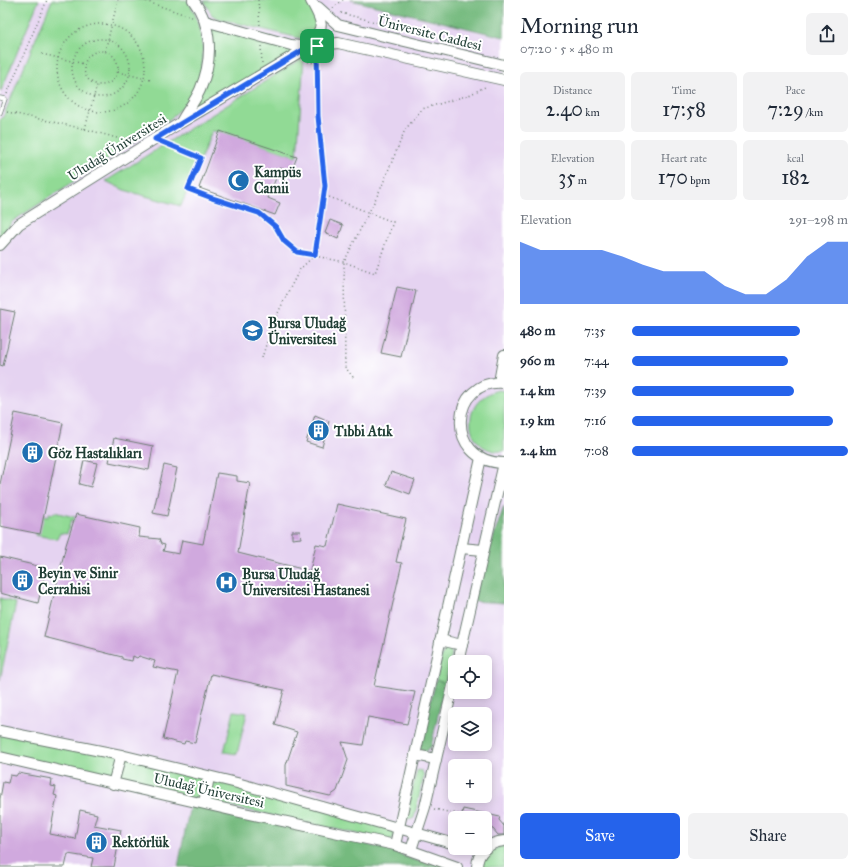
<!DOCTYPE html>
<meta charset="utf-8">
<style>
body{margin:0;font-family:"IM FELL Great Primer",serif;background:#f2f2f3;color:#1f2937;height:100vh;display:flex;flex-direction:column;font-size:15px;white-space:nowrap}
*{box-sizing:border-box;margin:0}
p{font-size:13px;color:#747a83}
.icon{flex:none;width:22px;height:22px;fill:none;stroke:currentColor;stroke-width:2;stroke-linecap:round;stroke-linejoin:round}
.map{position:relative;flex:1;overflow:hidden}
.drawer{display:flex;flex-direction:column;background:#fff;width:360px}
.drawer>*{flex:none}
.tools{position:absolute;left:448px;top:655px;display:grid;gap:8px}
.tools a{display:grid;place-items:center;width:44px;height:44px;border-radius:6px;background:#fff;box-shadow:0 2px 10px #0003;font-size:20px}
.pin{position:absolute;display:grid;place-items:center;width:34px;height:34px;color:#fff;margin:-17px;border-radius:8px;box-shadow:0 2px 6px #0006}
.round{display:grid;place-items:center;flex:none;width:42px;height:42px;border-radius:6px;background:#f2f2f3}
.head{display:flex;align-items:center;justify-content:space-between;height:68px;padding:0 16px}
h1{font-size:22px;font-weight:600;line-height:30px}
.stats{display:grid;grid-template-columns:repeat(3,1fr);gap:6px;height:68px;padding:4px 16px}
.stats div{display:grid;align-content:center;border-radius:6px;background:#f2f2f3;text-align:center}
.stats b{font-size:20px;font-weight:600}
.stats small{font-size:11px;font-weight:400}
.stats p{font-size:11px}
.chart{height:112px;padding:8px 16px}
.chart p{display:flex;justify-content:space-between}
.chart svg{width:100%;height:72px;margin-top:4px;fill:#2563eb;opacity:.7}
.button{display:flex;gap:8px;margin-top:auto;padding:8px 16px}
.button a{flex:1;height:46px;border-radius:6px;background:#2563eb;color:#fff;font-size:16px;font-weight:600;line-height:46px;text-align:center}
.button a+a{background:#f2f2f3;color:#1f2937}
ul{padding:0 16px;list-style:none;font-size:13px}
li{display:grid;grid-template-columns:64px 48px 1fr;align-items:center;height:30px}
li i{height:10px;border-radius:5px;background:#2563eb}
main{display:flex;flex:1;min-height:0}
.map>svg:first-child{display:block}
.built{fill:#e5d3f1;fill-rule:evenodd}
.green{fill:#91da95;stroke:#588c64}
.forest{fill:#74ba7e;stroke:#4a7c59}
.building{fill:#d0a9de}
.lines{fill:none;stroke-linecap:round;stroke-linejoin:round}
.lane-casing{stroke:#6b7c71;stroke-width:5}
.secondary-casing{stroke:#6b7c71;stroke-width:12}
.path{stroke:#6b7c71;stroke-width:1.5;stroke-dasharray:1 3;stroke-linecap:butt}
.lane{stroke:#fff;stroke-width:3.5}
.secondary{stroke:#fff;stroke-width:10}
.route-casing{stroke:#fff;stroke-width:8}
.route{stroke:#2563eb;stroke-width:5}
.labels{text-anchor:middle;stroke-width:4;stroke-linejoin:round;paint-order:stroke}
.street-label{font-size:14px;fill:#1f3d34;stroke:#fff}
.poi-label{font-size:14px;font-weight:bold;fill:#1f3d34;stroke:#fff;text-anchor:start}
</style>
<main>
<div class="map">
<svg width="504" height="867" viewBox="0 0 504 867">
<rect width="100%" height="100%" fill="#fff"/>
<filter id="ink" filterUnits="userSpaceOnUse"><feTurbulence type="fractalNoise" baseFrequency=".025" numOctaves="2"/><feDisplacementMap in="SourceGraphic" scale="8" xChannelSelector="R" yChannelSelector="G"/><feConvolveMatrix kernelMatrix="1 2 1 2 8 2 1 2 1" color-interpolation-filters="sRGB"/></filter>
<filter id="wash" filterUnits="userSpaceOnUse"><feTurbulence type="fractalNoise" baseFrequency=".012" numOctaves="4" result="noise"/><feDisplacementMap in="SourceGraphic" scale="16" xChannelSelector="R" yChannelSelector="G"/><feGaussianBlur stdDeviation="0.9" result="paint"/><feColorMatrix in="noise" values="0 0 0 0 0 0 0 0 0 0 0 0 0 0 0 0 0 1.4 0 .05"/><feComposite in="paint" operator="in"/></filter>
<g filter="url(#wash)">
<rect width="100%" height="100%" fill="#f7f1e3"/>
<path class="built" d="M 0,0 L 504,0 L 504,867 L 0,867 ZM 455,662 L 485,662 L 485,692 L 455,692 ZM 455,714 L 485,714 L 485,744 L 455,744 ZM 455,766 L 485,766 L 485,796 L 455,796 ZM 455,818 L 485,818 L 485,848 L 455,848 Z"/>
<g class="green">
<path d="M 0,0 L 39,0 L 1,91 L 0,90 Z"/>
<path d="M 52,0 L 187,0 C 204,24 208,60 196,88 C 190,101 179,110 170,119 L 13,221 L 0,237 L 0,120 L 3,117 Z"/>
<path d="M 308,0 L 321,19 L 314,34 L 303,39 L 220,19 L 212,15 L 204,1 Z"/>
<path d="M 205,21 L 308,47 L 180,123 L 208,64 Z"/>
<path d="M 304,57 L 297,157 L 220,132 L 212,131 L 181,206 L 124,190 L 106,181 Z"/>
<path d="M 498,390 L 504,391 L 504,451 C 467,456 455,402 498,390 Z"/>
<path d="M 54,512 L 135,532 L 135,535 L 71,520 L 67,534 L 60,533 L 57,539 L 35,535 L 39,515 L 48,517 L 49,513 L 53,514 Z"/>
<path d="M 0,598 L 16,603 L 0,680 Z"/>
<path d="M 446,649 L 450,650 L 452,654 L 445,683 L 436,680 L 442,655 Z"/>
<path d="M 234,711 L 247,713 L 237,754 L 224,752 Z"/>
<path d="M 0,731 L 121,755 L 398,829 L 391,841 L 0,757 Z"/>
<path d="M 417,770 L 422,771 L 424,776 L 414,818 L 409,820 L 406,816 Z"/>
<path d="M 501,846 L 504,846 L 504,867 L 481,867 L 487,853 Z"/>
</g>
<g class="forest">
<path d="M 350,0 L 504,0 L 504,37 L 351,0 Z"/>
<path d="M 504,506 L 504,603 L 472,601 Z"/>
<path d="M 436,680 L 445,683 L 431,747 L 424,753 L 419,748 Z"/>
<path d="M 191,800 L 392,851 L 414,860 L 452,867 L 178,867 Z"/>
</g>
<g id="blocks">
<g class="building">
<path d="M 220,131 L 297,157 L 291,172 L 280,168 L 268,198 L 280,203 L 275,215 L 199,188 Z"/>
<path d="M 330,220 L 343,225 L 338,239 L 325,233 Z"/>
<path d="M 397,287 L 416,291 L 401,357 L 381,353 Z"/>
<path d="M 0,309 L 15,312 L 3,366 L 0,365 Z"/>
<path d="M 15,413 L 63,423 L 40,534 L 0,526 L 0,484 Z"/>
<path d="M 315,415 L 329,421 L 322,447 L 306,442 Z"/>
<path d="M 114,438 L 153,446 L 149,470 L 109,462 Z"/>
<path d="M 84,460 L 97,463 L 91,487 L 79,484 Z"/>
<path d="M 164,465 L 177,468 L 167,516 L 153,513 Z"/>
<path d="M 391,472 L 415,480 L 410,494 L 386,485 Z"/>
<path d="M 217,473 L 237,476 L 237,481 L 250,483 L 238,553 L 310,571 L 316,544 L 327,546 L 337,504 L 406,519 L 396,562 L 402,563 L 374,686 L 415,692 L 407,724 L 368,717 L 363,745 L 342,742 L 348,760 L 337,791 L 330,796 L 286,786 L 286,765 L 297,732 L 275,725 L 284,690 L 211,674 L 195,743 L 185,741 L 184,744 L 163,739 L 178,672 L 153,667 L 155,661 L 139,656 L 137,658 L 133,656 L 132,661 L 122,659 L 122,657 L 44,637 L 66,545 L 76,514 L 140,528 L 139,537 L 159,539 L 161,544 L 165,545 L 163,551 L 179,554 L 182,540 L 203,544 Z"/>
<path d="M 292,531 L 300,531 L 301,538 L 292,539 Z"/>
<path d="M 0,557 L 46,568 L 38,603 L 0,593 Z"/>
<path d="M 18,773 L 52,779 L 51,786 L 56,787 L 54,795 L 57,796 L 50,834 L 75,839 L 80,810 L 97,814 L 94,825 L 121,830 L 114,867 L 91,867 L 93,858 L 68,854 L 65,867 L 0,867 L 0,799 L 3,782 L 8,783 L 10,775 L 16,776 Z"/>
<path d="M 463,809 L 500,817 L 499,820 L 504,826 L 504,835 L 498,835 L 493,829 L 485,827 L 485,818 L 461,818 Z"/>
</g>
</g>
</g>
<g filter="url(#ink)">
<use href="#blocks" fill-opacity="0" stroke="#6b7c71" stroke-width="1"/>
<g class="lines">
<defs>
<path id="lane" d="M 0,98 L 5,99 L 0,113"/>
<g id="secondary">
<path d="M 318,7 L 338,25 L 504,65"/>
<path d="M 205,21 L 291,45 L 308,47 L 338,43 L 504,80"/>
<path d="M 181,122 C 187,111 195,101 200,90 C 213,60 213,26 193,0"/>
<path d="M 0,245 L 19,224 L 180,123 L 308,47 C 325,26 324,24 311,1"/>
<path d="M 499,382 L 504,355"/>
<path d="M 504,383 C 450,377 443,462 504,463"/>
<path d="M 461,548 L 483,550"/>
<path d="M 440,640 L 462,645"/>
<path d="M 458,662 L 504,463"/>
<path d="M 0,731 L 121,755 L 237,783 L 455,844"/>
<path d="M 415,755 L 436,759"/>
<path d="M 0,757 L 235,811 L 395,845 L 457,867"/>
<path d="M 113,784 L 121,755"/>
<path d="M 204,803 L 209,777"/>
<path d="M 395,845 L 481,458"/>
<path d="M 411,850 L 425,807 L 455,677"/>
<path d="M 477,867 C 477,852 490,842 504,841"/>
</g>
</defs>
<use href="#lane" class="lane-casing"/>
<use href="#secondary" class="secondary-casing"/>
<g class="path">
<path d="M 142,0 L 192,17"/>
<path d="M 258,0 L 260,26"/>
<path d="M 333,8 L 343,0"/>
<path d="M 341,13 L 459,44"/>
<circle cx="101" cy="68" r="44"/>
<circle cx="101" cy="68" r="29"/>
<path d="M 261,46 L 262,64"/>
<circle cx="101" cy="68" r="17"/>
<path d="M 105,51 L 118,0"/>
<path d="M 42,54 L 84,64"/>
<path d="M 304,61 L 316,63"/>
<path d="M 118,72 L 151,80"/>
<path d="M 7,94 L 47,0"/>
<path d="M 7,112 L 85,129 L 131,142"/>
<path d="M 85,129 L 97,85"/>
<path d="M 166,144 L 201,158 L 188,189 L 212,198 L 259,213 L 276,227 L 284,241 L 297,252 L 344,262 L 375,273 L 393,222 L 324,195"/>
<path d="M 262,358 L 271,328 L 287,294 L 300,269 L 315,255 L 325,187 L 318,116 L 317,56"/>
<path d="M 353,377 L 345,367 L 344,262 L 381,188 L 405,130 L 422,109 L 469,95 L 487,86"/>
<path d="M 434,809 L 477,818"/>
<path d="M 485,820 L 486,820"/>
</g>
<use href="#lane" class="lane"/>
<use href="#secondary" class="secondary"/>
</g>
</g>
<g class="lines" filter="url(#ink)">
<defs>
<path id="route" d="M 317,46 L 318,116 L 325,186 L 315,255 L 297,252 L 284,241 L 276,227 L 259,213 L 212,198 L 188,189 L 201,158 L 155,139 L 308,47 Z"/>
</defs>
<use href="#route" class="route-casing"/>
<use href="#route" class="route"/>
</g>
<defs>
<symbol id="mosque-disc" viewBox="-11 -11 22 22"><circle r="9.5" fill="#1f6fb2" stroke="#fff"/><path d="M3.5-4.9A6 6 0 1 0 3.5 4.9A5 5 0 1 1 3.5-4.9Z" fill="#fff"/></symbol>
<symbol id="university-disc" viewBox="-11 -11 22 22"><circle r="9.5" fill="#1f6fb2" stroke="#fff"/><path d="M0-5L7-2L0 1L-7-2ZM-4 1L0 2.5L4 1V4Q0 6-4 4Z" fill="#fff"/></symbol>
<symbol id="building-disc" viewBox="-11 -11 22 22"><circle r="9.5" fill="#1f6fb2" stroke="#fff"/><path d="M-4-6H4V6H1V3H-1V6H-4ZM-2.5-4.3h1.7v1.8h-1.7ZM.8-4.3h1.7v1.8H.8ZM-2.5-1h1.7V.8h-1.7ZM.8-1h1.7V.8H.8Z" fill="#fff"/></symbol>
<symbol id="hospital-disc" viewBox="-11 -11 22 22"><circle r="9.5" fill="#1f6fb2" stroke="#fff"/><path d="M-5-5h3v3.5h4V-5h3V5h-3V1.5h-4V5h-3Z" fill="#fff"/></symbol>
</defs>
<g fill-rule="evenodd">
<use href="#mosque-disc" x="226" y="168" width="25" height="25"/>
<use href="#university-disc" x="240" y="318" width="25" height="25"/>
<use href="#building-disc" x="306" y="418" width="25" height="25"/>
<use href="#building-disc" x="20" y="440" width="25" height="25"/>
<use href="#building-disc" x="10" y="568" width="25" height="25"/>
<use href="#hospital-disc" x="214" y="570" width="25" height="25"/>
<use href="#building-disc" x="84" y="830" width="25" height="25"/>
</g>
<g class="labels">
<g class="street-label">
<text transform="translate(430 33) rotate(14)" y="5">Üniversite Caddesi</text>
<text transform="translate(117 147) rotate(-32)" y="5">Uludağ Üniversitesi</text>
<text transform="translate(209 790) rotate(13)" y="5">Uludağ Üniversitesi</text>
</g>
<g class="poi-label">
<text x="254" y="177">Kampüs<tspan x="254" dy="16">Camii</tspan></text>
<text x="268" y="328">Bursa Uludağ<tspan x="268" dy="16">Üniversitesi</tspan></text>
<text x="334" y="436">Tıbbi Atık</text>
<text x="48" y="458">Göz Hastalıkları</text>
<text x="38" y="578">Beyin ve Sinir<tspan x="38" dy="16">Cerrahisi</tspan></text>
<text x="242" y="579">Bursa Uludağ<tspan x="242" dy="16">Üniversitesi Hastanesi</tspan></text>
<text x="112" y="847">Rektörlük</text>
</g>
</g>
</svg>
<div class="tools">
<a><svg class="icon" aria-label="locate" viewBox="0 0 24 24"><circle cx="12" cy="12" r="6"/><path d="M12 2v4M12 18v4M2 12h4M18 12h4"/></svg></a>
<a><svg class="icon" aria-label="layers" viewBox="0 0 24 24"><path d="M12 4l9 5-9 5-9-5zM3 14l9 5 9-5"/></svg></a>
<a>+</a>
<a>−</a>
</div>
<div class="pin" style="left:317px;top:46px;background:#1e9e55"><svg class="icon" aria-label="arrive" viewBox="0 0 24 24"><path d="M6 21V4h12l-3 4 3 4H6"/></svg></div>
</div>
<section class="drawer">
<div class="head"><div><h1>Morning run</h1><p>07:20 · 5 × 480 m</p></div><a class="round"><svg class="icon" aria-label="share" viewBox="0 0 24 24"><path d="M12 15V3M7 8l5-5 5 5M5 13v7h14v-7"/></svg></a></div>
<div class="stats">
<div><p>Distance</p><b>2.40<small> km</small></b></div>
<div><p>Time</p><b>17:58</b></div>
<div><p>Pace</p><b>7:29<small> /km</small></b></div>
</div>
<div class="stats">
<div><p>Elevation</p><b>35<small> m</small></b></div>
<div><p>Heart rate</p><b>170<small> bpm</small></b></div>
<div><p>kcal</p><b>182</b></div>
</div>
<div class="chart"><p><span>Elevation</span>291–298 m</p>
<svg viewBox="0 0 160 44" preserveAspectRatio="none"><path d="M0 44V6L10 11L20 11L30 11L40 11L50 15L60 20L70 24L80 24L90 24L100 33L110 38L120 38L130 29L140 15L150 6L160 6V44z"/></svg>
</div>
<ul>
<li><b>480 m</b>7:35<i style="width:78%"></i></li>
<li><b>960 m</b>7:44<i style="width:72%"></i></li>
<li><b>1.4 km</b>7:39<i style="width:75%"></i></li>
<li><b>1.9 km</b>7:16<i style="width:93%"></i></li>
<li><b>2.4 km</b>7:08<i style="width:100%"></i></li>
</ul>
<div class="button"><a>Save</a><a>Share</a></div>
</section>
</main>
